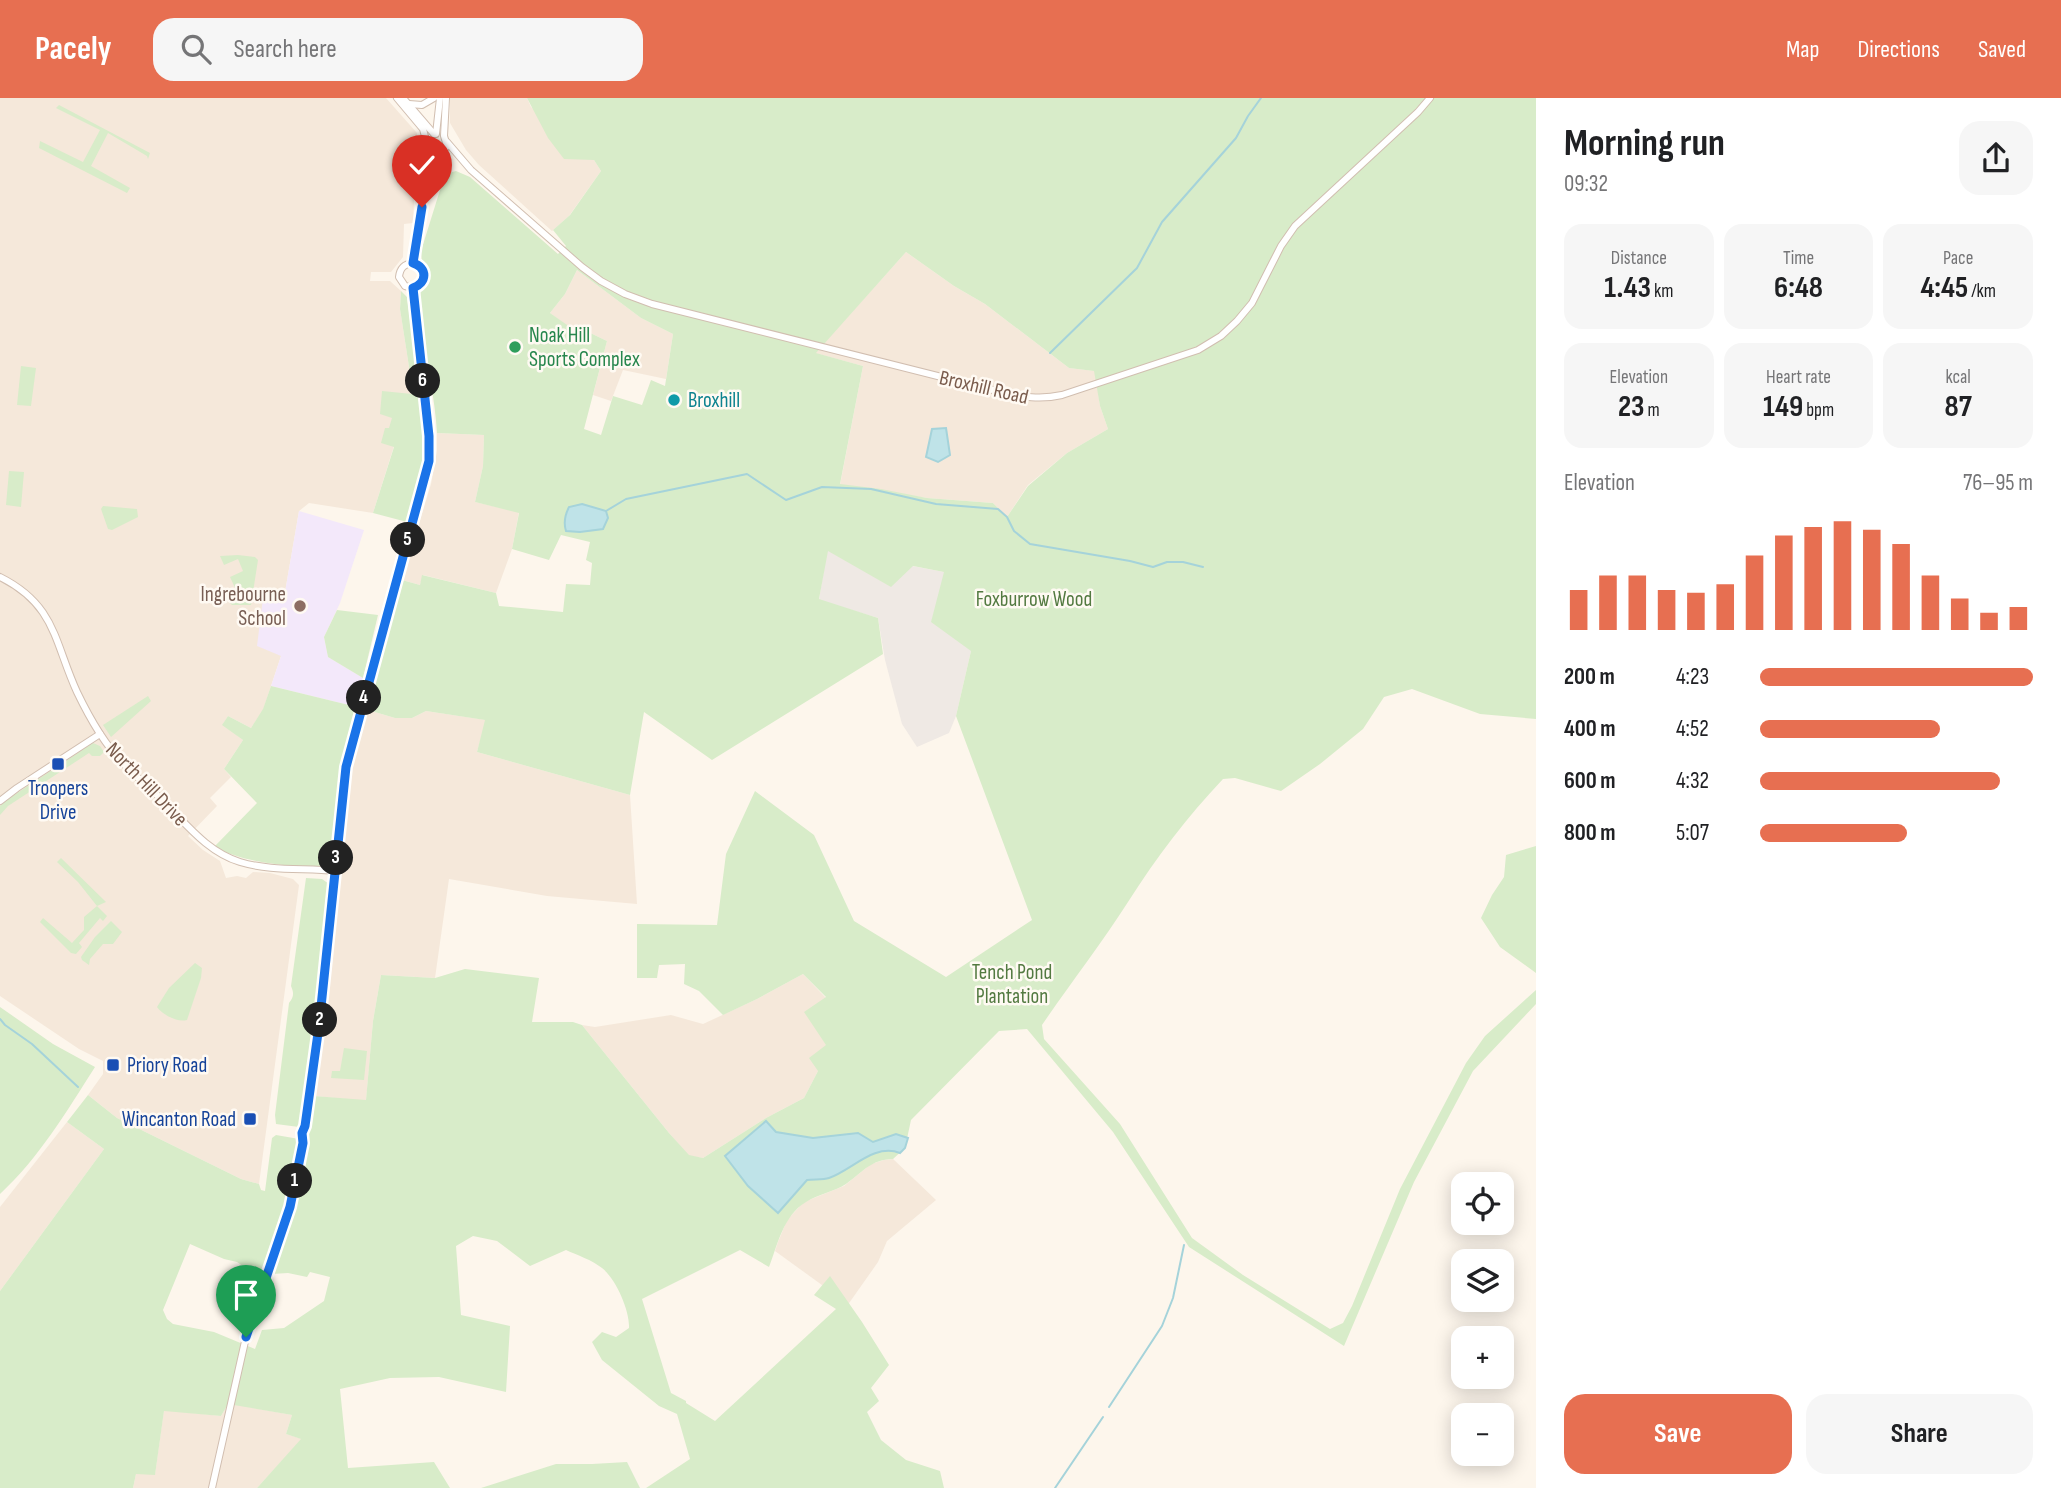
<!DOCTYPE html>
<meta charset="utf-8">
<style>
body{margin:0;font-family:"Sofia Sans Condensed",sans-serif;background:#f6f6f6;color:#202124;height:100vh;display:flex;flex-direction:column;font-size:26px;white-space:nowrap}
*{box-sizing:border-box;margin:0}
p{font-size:23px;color:#757577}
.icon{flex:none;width:38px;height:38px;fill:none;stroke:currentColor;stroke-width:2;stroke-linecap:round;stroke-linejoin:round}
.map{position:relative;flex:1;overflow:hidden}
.panel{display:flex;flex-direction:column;background:#fff;width:525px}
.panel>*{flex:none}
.buttons{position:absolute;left:1451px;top:1074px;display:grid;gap:14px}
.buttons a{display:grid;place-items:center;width:63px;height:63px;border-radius:14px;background:#fff;box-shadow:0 4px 18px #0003;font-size:35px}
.pin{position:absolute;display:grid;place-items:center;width:60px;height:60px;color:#fff;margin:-72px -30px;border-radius:50% 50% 50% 0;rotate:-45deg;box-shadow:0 0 7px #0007}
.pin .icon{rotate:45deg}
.km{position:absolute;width:35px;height:35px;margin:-18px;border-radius:50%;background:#222;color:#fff;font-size:19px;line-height:35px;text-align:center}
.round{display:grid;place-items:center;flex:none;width:74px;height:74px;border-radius:21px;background:#f6f6f6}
.summary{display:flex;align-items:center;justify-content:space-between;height:119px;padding:0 28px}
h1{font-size:38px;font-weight:700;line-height:52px}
.figures{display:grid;grid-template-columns:repeat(3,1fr);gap:10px;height:119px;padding:7px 28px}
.figures div{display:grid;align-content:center;border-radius:18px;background:#f6f6f6;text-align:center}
.figures b{font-size:30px;font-weight:700}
.figures small{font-size:19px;font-weight:400}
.figures p{font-size:19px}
.chart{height:196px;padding:14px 28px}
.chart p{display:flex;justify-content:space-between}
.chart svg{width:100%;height:126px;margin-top:7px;stroke:#e76f51;stroke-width:6}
.primary-button{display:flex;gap:14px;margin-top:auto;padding:14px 28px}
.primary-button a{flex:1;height:80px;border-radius:21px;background:#e76f51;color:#fff;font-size:28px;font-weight:700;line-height:80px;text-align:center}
.primary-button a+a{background:#f6f6f6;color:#202124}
ul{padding:0 28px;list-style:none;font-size:23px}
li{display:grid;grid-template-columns:112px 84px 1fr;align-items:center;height:52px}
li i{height:18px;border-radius:9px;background:#e76f51}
header{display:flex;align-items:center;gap:42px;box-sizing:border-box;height:98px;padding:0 35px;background:#e76f51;color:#fff}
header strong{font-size:33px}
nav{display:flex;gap:38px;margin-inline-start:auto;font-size:24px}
.search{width:490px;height:63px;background:#f6f6f6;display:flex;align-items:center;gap:18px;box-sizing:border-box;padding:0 24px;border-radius:21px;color:#757577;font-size:26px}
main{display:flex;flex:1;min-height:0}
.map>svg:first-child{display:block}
.residential{fill:#f5e8da}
.industrial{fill:#efe9e4}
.education{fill:#f3e8fa}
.green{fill:#d8ecc9;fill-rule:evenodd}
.water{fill:#bfe3e8;stroke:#a5d3da;stroke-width:2}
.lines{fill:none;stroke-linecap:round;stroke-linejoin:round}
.stream{stroke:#a5d3da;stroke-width:2}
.tertiary-casing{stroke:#d1beb0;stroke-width:8}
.tertiary{stroke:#fff;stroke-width:6}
.route-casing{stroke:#fff;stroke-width:14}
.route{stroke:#1a73e8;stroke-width:9}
.leisure-dot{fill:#2e9e5b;stroke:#fffaf3;stroke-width:2.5}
.culture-dot{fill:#0f9aa8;stroke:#fffaf3;stroke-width:2.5}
.education-dot{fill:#8d6e63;stroke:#fffaf3;stroke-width:2.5}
.transit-dot{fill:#1a4fb4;stroke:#fffaf3;stroke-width:2.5}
.labels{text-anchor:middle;stroke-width:5;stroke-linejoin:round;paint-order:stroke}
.leisure-label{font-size:21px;fill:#27864d;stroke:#fffaf3;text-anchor:start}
.street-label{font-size:21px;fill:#7a5c4d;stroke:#fffaf3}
.culture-label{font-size:21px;fill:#0d838f;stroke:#fffaf3;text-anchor:start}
.education-label{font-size:21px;fill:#785e54;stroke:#fffaf3;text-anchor:end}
.park-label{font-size:21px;fill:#537a41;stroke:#fffaf3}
.transit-label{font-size:21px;fill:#164399;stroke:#fffaf3}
</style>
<header>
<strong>Pacely</strong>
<div class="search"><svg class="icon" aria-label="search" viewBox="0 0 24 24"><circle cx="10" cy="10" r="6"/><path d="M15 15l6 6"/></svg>Search here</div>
<nav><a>Map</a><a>Directions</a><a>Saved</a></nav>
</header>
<main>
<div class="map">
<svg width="1536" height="1390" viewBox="0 0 1536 1390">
<rect width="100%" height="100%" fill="#fdf6ec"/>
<g class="residential">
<path d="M 0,0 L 386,0 L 417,35 L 413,125 L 404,126 L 403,159 L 391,174 L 371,174 L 370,183 L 390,183 L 401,193 L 400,211 L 412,288 L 409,324 L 394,348 L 373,415 L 309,405 L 299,413 L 285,494 L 265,492 L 281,558 L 263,612 L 251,630 L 228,618 L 223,626 L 243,642 L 224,671 L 231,679 L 210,700 L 217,708 L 188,738 L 203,752 L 220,763 L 226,780 L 237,778 L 246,780 L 253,774 L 270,775 L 293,781 L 299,787 L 259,1086 L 241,1081 L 117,1020 L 88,997 L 103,976 L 103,963 L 79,951 L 0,898 Z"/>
<path d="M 450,0 L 527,0 L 531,9 L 594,62 L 601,73 L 569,118 L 552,133 L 479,67 L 466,52 L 450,25 Z"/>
<path d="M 906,154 L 954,188 L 985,206 L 1069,270 L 1095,273 L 1100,308 L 1108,331 L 1067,355 L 1028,387 L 1007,419 L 993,405 L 927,400 L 840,387 L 863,268 L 815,255 Z"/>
<path d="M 577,172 L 641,220 L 673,236 L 666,281 L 623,272 L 611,303 L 593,297 L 607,243 L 584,232 L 570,230 L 550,215 L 565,196 Z"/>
<path d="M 437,335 L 484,337 L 483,368 L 475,404 L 519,414 L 512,451 L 496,495 L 423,477 L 420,487 L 402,482 L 431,386 L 437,353 Z"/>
<path d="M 368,612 L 395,620 L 412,620 L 426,613 L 486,622 L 477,654 L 630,697 L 637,806 L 547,798 L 449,781 L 435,880 L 381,877 L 373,923 L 366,1003 L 314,998 L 324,925 L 350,670 Z"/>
<path d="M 803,876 L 826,900 L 827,947 L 818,973 L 804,1000 L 766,1020 L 703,1060 L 689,1058 L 669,1035 L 582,927 L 595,929 L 671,917 L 703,926 L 757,901 Z"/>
<path d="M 67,1024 L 104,1051 L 0,1193 L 0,1109 Z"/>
<path d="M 893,1061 L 936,1102 L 887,1143 L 878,1164 L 847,1208 L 822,1187 L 775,1153 L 778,1144 L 787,1122 L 804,1104 L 844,1088 L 871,1066 L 884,1062 Z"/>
<path d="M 228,1305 L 292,1317 L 286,1336 L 302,1341 L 257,1390 L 133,1390 L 136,1376 L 155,1376 L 164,1312 L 221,1318 Z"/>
</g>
<path class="industrial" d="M 827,452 L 944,474 L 971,553 L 956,618 L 949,635 L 917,649 L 902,626 L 885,562 L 878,520 L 819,502 Z"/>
<path class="education" d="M 299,413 L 364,432 L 340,505 L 324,539 L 328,559 L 363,580 L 357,609 L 271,588 L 281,558 L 257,548 L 264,492 L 285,494 Z"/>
<g class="green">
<path d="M 527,0 L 1536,0 L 1536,621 L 1480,616 L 1412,591 L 1384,599 L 1363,631 L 1320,666 L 1281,693 L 1235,680 L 1223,681 C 1187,719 1156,760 1128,804 C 1101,846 1070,886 1042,927 L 1044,941 L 1120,1026 L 1192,1140 L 1243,1177 L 1330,1231 L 1343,1225 L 1352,1208 L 1400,1091 L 1466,965 L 1485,938 L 1536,892 L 1536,906 L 1473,973 L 1414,1084 L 1344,1248 L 1189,1149 L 1113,1034 L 1027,931 L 999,933 L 911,1022 L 905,1050 L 893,1061 C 870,1062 864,1073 846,1086 C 834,1094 818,1096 806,1104 C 783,1118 778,1146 769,1169 L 740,1152 L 642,1201 L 671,1295 L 686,1303 L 686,1305 L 715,1323 L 836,1211 L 814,1197 L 830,1178 L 862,1224 L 889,1267 L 871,1290 L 879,1303 L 867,1314 L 881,1342 L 906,1362 L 940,1373 L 944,1390 L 646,1390 L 690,1361 L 677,1316 L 659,1308 L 602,1262 L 592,1244 L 602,1234 L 616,1239 L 629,1230 C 630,1213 616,1181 602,1170 C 592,1162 577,1157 566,1152 L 530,1168 L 497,1143 L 473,1138 L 456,1148 L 461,1217 L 510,1228 L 506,1294 L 439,1279 L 390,1280 L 340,1291 L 348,1370 L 434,1364 L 450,1390 L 257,1390 L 301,1341 L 286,1336 L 292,1317 L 228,1306 L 221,1318 L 164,1313 L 155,1377 L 136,1376 L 133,1390 L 0,1390 L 0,1193 L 104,1051 L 67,1024 L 88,997 L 117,1020 L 241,1081 L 259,1086 L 261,1092 L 265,1093 L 272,1040 L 276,1037 L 299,1041 L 301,1044 L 307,1045 L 314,998 L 366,1002 L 373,923 L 381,877 L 435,880 L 465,871 L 539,880 L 532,924 L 573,924 L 582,927 L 669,1035 L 689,1057 L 703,1060 L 766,1020 L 804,1000 L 818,973 L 809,960 L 826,947 L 804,914 L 826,899 L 803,876 L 757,901 L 723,917 L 699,893 L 684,886 L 685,866 L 659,867 L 657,880 L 637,880 L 637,826 L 717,827 L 726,756 L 755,693 L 814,737 L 854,823 L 946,879 L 1032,822 L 956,618 L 971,553 L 931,524 L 944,474 L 913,468 L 891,489 L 828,453 L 819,501 L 878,520 L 883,556 L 712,662 L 644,614 L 630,697 L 477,654 L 485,622 L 426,613 L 412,620 L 395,620 L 368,612 L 402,482 L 420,487 L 422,477 L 496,495 L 499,508 L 563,514 L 566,486 L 590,487 L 592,465 L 586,462 L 590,444 L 561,437 L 549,462 L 512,451 L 519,415 L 475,404 L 483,368 L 484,337 L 437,335 C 435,300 427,266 422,232 C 421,218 417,203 422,189 L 428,186 L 430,175 L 422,164 L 421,153 L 445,76 L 456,73 L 470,79 L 558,156 L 566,148 L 553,132 L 570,117 L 601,73 L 594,62 L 564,61 L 548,40 ZM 906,154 L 954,188 L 985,206 L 1069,270 L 1094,273 L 1100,308 L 1108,331 L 1067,355 L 1028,388 L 1007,419 L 993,405 L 927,400 L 881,391 L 840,386 L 863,268 L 816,255 ZM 577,172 L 641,220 L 673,236 L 665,288 L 651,282 L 642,307 L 613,298 L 601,337 L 584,331 L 607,243 L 584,232 L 570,229 L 550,215 L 565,196 ZM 190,1146 L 224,1161 L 237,1164 L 256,1177 L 288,1175 L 307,1179 L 310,1174 L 330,1179 L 324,1203 L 284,1230 L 262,1232 L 255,1251 L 214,1234 L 173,1226 L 167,1221 L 163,1212 Z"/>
<path d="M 59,7 L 150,55 L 148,61 L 147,58 L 108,35 L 91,68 L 130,90 L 127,95 L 39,50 L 40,43 L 83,64 L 100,32 L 56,10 Z"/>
<path d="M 401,193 L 407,199 L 425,335 L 423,364 L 407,424 L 373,415 L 394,349 L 381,345 L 385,330 L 389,330 L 392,320 L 380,316 L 382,293 L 412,296 L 412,288 L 400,211 Z"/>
<path d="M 21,268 L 36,270 L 31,308 L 17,307 Z"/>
<path d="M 9,373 L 24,374 L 21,409 L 6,407 Z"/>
<path d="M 103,408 L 137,411 L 138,419 L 112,432 L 108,431 L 101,411 Z"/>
<path d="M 238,457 L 255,459 L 258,462 L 251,507 L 232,507 L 229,504 L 232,494 L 236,492 L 230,479 L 243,473 L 238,461 L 224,467 L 220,458 Z"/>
<path d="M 337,512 L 378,517 L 363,580 L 328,559 L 324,539 Z"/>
<path d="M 271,588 L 357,609 L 343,682 L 333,771 C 301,769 240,766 215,748 L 257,705 L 224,671 L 243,642 L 222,627 L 228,618 L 251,630 L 263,611 Z"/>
<path d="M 148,598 L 151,603 L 111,639 L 103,627 Z"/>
<path d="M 93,645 L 100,648 L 104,654 L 100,658 L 92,658 L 89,655 L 8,708 L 0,717 L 0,708 L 5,703 Z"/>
<path d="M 1536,748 L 1536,875 L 1500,849 L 1481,820 L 1492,797 L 1504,779 L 1506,757 Z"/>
<path d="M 61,760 L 106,804 L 97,808 L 107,818 L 103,823 L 100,820 L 79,845 L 82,849 L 76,856 L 71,855 L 40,824 L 43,820 L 72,845 L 84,832 L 84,819 L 97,808 L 78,784 L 57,764 Z"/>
<path d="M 306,780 L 322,781 L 329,786 L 314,932 L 302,1023 L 299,1029 L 276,1026 L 275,1017 L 289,905 C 294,899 294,895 291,888 Z"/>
<path d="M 111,823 L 122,834 L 113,846 L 103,846 L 90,861 L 89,867 L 82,862 L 81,859 L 95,839 Z"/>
<path d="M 195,865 L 202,870 L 201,880 L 187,922 C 177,925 162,916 157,909 L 169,890 Z"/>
<path d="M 0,909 L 53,946 L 95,969 C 67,1013 39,1060 0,1096 Z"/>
<path d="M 344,950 L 367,953 L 364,982 L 331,980 L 332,973 L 340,973 Z"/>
<path d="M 627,1364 L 640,1390 L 481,1390 L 556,1366 L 592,1366 Z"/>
</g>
<g class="water">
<path d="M 946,330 L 950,357 L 938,364 L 926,359 L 932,331 Z"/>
<path d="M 582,406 L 606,413 L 608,420 L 603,431 L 580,434 L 566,433 C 563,424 565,417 569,409 Z"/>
<path d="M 766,1023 L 776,1034 L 813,1040 L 858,1035 L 873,1044 L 896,1036 L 908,1040 L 905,1050 L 900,1055 C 874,1045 852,1072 829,1080 C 823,1082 814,1081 807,1082 L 778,1115 L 748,1088 L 725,1058 Z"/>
</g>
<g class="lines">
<g class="stream">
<path d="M 1050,255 L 1137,170 L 1162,124 L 1236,40 L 1248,18 L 1261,0"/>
<path d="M 606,413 L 626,401 L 747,376 L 786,402 L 822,389 L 871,391 L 936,406 L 998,411 L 1007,419 L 1014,433 L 1030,446 L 1130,463 L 1153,469 L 1167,464 L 1183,464 L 1203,469"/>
<path d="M 0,921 L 5,927 L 32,946 L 78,989"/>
<path d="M 1109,1309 L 1162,1228 L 1173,1200 L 1184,1147"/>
<path d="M 1055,1390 L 1103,1319"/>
</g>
<defs>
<g id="tertiary">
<path d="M 397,0 L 423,31 L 430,57 L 413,165"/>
<path d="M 403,0 L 434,36"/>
<path d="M 409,6 L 422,7 L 434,0"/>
<path d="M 436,36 L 440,0"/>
<path d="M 447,44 L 471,72 L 582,169 L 601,183 L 625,196 L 652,206 L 1001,294 C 1023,299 1040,302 1062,297 L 1198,252 L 1221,238 L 1237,223 L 1252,205 L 1281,148 L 1295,128 L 1418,14 L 1430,0"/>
<path d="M 428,94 L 437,61 L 447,48 L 444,38 L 446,0"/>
<path d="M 413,165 C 404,166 400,170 399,179 L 405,188 L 413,190"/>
<path d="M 413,165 L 420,168 L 424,176 L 422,184 L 413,190"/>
<path d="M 0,479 C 56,507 54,544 77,594 C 89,619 103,645 123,665 C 136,679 152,691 165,705 C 188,728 208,754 240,764 C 270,773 303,770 335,773"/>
<path d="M 0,703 L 17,690 L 100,636"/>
<path d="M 212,1390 L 246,1239 L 290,1109 L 303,1045 L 302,1035 L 319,928 L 347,669 L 429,363 L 429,338 L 413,190"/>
</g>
</defs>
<use href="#tertiary" class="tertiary-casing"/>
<use href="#tertiary" class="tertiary"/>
</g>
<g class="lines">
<defs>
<path id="route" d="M 246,1239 L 290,1109 L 303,1045 L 302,1035 L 305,1028 L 319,928 L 346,669 L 429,363 L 429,338 L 413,190 C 427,185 428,170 413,165 L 422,109"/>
</defs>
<use href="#route" class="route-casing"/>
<use href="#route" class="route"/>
</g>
<circle class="leisure-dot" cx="515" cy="249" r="7"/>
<circle class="culture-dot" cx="674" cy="302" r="7"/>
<circle class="education-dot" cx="300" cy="508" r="7"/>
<g class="transit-dot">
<rect x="51" y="659" width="14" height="14" rx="3.5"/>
<rect x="106" y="960" width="14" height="14" rx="3.5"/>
<rect x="243" y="1014" width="14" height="14" rx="3.5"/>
</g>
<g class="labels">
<g class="leisure-label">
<text x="529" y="244">Noak Hill<tspan x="529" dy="24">Sports Complex</tspan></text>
</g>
<g class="street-label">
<text transform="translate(984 289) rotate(13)" y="7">Broxhill Road</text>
<text transform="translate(147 686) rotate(46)" y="7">North Hill Drive</text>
</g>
<g class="culture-label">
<text x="688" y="309">Broxhill</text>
</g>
<g class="education-label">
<text x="286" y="503">Ingrebourne<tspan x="286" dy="24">School</tspan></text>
</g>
<g class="park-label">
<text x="1034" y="508">Foxburrow Wood</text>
<text x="1012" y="881">Tench Pond<tspan x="1012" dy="24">Plantation</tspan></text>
</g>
<g class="transit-label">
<text x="58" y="697">Troopers<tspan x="58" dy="24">Drive</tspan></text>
<text x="127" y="974" text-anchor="start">Priory Road</text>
<text x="236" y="1028" text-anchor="end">Wincanton Road</text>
</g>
</g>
</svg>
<div class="buttons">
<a><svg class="icon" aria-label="locate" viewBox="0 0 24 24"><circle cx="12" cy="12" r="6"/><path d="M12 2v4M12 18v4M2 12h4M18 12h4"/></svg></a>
<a><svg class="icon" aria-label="layers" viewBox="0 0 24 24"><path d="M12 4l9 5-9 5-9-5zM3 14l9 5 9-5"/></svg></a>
<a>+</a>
<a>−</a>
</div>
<div class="pin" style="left:246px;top:1239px;background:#1e9e55"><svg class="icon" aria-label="arrive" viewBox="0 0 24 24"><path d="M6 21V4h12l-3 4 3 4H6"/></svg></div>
<div class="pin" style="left:422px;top:109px;background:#d93025"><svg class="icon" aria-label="check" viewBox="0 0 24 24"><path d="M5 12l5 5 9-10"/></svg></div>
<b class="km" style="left:295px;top:1083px">1</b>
<b class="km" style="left:320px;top:922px">2</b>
<b class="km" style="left:336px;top:760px">3</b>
<b class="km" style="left:364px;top:600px">4</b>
<b class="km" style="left:408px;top:442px">5</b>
<b class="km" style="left:423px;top:283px">6</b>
</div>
<section class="panel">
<div class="summary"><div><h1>Morning run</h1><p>09:32</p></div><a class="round"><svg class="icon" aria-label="share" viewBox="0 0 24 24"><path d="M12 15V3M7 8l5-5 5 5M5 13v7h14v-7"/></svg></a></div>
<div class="figures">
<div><p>Distance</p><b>1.43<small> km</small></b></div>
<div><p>Time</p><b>6:48</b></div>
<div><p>Pace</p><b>4:45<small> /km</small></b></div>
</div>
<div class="figures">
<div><p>Elevation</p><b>23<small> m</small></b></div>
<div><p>Heart rate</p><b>149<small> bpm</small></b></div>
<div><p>kcal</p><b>87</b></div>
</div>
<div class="chart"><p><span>Elevation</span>76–95 m</p>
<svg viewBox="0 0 160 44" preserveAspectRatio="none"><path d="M5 44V30M15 44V25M25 44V25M35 44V30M45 44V31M55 44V28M65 44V18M75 44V11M85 44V8M95 44V6M105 44V9M115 44V14M125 44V25M135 44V33M145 44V38M155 44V36"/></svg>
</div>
<ul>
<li><b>200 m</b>4:23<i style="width:100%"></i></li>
<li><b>400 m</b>4:52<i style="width:66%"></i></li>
<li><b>600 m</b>4:32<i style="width:88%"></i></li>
<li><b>800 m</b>5:07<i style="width:54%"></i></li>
</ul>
<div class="primary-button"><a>Save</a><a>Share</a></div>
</section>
</main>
